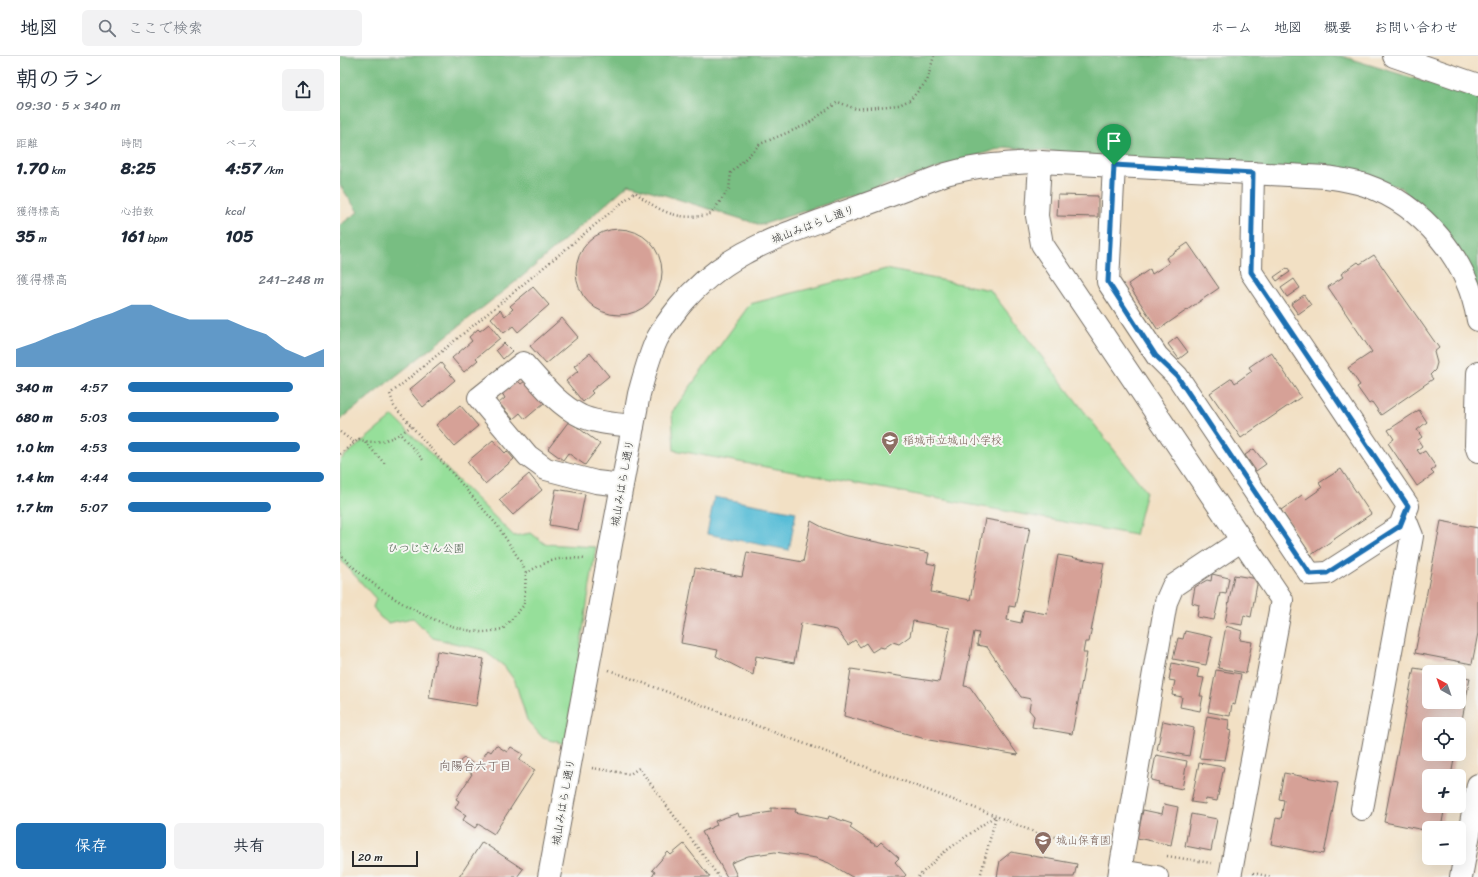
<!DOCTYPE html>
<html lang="ja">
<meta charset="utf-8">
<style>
body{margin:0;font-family:Sriracha,"Klee One",sans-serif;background:#f2f2f3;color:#1f2937;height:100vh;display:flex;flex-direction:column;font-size:15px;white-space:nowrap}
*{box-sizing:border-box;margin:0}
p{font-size:13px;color:#747a83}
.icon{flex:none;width:22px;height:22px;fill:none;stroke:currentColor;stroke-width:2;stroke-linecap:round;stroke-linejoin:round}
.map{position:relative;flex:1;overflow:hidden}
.panel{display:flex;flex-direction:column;background:#fff;width:340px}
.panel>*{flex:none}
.needle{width:26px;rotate:320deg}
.buttons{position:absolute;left:1082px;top:609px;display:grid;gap:8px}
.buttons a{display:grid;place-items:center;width:44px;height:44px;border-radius:6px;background:#fff;box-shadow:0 4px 16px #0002;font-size:20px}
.scale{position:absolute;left:12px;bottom:10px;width:66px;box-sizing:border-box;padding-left:4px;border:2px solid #2b2b2b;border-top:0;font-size:11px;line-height:14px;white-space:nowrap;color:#2b2b2b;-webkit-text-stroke:3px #f6f6f2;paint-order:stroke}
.pin{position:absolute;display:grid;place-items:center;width:34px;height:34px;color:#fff;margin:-41px -17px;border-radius:50% 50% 50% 0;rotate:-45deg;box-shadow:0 0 4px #0007}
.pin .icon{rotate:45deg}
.round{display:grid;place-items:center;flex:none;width:42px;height:42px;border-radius:6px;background:#f2f2f3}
.head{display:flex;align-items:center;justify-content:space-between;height:68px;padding:0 16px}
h1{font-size:22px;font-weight:700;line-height:30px}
.metrics{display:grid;grid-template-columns:repeat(3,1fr);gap:6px;height:68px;padding:4px 16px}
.metrics div{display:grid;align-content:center}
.metrics b{font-size:17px;font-weight:700}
.metrics small{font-size:11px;font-weight:400}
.metrics p{font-size:11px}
.chart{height:112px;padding:8px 16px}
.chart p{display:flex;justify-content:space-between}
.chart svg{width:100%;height:72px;margin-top:4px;fill:#1f6fb2;opacity:.7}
.cta{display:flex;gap:8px;margin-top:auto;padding:8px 16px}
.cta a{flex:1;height:46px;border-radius:6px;background:#1f6fb2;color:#fff;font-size:16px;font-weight:700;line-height:46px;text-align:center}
.cta a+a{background:#f2f2f3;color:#1f2937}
ul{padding:0 16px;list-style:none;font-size:13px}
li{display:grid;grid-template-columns:64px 48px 1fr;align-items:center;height:30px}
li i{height:10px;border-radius:5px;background:#1f6fb2}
header{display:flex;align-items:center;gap:24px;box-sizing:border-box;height:56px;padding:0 20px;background:#fff;border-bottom:1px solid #e0e1e3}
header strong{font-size:19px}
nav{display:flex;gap:22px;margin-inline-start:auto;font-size:14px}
.search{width:280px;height:36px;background:#f2f2f3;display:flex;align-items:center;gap:10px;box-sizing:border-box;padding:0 14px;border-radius:6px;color:#747a83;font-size:15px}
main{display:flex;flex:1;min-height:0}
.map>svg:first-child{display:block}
.green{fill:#96df9a;stroke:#608562}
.forest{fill:#78be82;stroke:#527456}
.water{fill:#59bdd7;stroke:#427481}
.building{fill:#d6a197}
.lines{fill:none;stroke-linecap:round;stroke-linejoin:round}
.minor-casing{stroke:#716a61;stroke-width:24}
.tertiary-casing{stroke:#716a61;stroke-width:24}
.path{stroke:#716a61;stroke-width:2.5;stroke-dasharray:1 3;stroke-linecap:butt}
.minor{stroke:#fff;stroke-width:22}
.tertiary{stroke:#fff;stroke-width:22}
.route-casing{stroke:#fff;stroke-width:8}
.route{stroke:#1f6fb2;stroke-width:5}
.labels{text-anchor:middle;stroke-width:4;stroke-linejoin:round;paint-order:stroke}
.street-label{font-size:11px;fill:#2b2b2b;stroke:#f6f6f2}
.education-label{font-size:11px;fill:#785e54;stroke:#f6f6f2;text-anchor:start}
.park-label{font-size:11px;fill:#465847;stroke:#f6f6f2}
.neighbourhood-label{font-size:12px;fill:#675451;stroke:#f6f6f2}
</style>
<header>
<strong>地図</strong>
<div class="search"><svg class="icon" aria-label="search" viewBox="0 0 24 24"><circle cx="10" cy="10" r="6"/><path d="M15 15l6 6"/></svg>ここで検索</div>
<nav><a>ホーム</a><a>地図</a><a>概要</a><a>お問い合わせ</a></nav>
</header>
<main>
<section class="panel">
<div class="head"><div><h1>朝のラン</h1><p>09:30 · 5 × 340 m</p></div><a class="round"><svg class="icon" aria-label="share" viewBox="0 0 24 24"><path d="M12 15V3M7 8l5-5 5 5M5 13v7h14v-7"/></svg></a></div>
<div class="metrics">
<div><p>距離</p><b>1.70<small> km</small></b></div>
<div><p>時間</p><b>8:25</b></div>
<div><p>ペース</p><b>4:57<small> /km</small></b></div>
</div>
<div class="metrics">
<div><p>獲得標高</p><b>35<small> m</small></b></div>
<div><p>心拍数</p><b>161<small> bpm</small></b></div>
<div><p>kcal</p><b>105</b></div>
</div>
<div class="chart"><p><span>獲得標高</span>241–248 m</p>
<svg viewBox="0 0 160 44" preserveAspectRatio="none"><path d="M0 44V33L10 29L20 24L30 20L40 15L50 11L60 6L70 6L80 11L90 15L100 15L110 15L120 20L130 24L140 33L150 38L160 33V44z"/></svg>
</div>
<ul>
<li><b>340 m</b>4:57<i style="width:84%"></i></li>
<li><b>680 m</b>5:03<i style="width:77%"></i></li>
<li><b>1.0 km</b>4:53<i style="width:88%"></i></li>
<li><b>1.4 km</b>4:44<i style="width:100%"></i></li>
<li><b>1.7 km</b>5:07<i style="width:73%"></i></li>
</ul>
<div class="cta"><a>保存</a><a>共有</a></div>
</section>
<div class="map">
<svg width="1138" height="821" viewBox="0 0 1138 821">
<rect width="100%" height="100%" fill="#f6f6f2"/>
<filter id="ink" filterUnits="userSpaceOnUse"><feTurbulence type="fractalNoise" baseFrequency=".025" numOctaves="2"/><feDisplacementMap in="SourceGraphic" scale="8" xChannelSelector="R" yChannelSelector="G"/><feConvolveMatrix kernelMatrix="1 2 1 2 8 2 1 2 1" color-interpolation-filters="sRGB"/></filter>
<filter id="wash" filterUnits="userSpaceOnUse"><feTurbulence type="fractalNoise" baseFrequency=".012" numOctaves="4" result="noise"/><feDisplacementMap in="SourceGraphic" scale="16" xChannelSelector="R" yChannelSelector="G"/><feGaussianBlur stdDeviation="0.9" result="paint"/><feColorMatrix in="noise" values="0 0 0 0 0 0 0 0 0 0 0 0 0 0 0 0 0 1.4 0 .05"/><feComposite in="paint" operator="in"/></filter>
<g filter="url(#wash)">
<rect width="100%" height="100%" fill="#f2e0c4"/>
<g class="green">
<path d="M 546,213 L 650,234 L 806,435 L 795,479 L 334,394 L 332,356 L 410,248 Z"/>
<path d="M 53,360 L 174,480 L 191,477 L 205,488 L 256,491 L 225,688 L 203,682 L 187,664 L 175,625 L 164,610 L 143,594 L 93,582 L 73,562 L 48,567 L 40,561 L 33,551 L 36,543 L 0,503 L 0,404 Z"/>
</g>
<path class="forest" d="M 0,0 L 1001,0 L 1138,42 L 1138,255 L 1121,198 L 1059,130 L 664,91 L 421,169 L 289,128 L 184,219 L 0,364 L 0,169 L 18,156 L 0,129 Z"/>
<path class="water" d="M 374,441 L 456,456 L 449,494 L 367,478 Z"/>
<g id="blocks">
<g class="building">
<path d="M 718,139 L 758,140 L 758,161 L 717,160 Z"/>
<circle cx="279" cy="216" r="43"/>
<path d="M 848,187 L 879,232 L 818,274 L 788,228 L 810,213 L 812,218 L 829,207 L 826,202 Z"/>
<path d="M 1034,199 L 1099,292 L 1094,296 L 1097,307 L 1095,314 L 1090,319 L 1093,323 L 1041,359 L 1032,346 L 1029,348 L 1017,331 L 1020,329 L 1008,312 L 1032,296 L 988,231 L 1003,221 L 1001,218 L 1018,206 L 1020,208 Z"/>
<path d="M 947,212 L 950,216 L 937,225 L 934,221 Z"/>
<path d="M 954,223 L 960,232 L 947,241 L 941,232 Z"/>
<path d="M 193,231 L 209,249 L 178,276 L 173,270 L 164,277 L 151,262 L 160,254 L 165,260 L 173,253 L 170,250 Z"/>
<path d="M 964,239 L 971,249 L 958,258 L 951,248 Z"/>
<path d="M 222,262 L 238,281 L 206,308 L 190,290 Z"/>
<path d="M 149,268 L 160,282 L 136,302 L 138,304 L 124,316 L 112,302 L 132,285 L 129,281 L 138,273 L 140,275 Z"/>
<path d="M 837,281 L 848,296 L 839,303 L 828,288 Z"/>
<path d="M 164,287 L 172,295 L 163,303 L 156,294 Z"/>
<path d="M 931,296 L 961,341 L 901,382 L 870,337 L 892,322 L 895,327 L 912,315 L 909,311 Z"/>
<path d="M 250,297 L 269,320 L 251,335 L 253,337 L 243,346 L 226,325 L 238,315 L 234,310 Z"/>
<path d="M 101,307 L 115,324 L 83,351 L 69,334 Z"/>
<path d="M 177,324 L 181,328 L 185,325 L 204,347 L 185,363 L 180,357 L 173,363 L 159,347 L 165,342 L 162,337 Z"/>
<path d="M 120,349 L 138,370 L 114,390 L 96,369 Z"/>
<path d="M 1079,354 L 1087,366 L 1077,374 L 1082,381 L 1078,384 L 1082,390 L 1077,394 L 1080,398 L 1085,395 L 1096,411 L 1091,415 L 1094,418 L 1077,430 L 1048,387 L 1054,383 L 1048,374 Z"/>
<path d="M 229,365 L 260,388 L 245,409 L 228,397 L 223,404 L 208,393 Z"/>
<path d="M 153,384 L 165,397 L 167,395 L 174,403 L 145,428 L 127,406 Z"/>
<path d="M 914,393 L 926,408 L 916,415 L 905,399 Z"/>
<path d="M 1001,413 L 1031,458 L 971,499 L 941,454 L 962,439 L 966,443 L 982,432 L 979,427 Z"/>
<path d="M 189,418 L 202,434 L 173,459 L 159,444 Z"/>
<path d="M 216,433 L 245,438 L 238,474 L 209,469 Z"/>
<path d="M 645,463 L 690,471 L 675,551 L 669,550 L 667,564 L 681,567 L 684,554 L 707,558 L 718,499 L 764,507 L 749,586 L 745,586 L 743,597 L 747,597 L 732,678 L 692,671 L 694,660 L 689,654 L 691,643 L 681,641 L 647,591 L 637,589 L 639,577 L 634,576 L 624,630 L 630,631 L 678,699 L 589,684 L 504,660 L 511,613 L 599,626 L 610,572 L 573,565 L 570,580 L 559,588 L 553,586 L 544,592 L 540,591 L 532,596 L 526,587 L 520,591 L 515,584 L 508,589 L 497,574 L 461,567 L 454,607 L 416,600 L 413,619 L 376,600 L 378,594 L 341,587 L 355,512 L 402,521 L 407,496 L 463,506 L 471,465 L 484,472 L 503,479 L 589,497 L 587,507 L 596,509 L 591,536 L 630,544 Z"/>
<path d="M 1101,465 L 1138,472 L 1138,577 L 1132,608 L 1075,597 Z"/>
<path d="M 872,518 L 889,522 L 886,538 L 880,537 L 874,564 L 857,561 L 859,549 L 852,547 L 855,531 L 867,524 L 871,525 Z"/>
<path d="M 894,519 L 918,523 L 911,561 L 904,559 L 902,569 L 885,566 Z"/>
<path d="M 886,570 L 902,575 L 900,584 L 912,586 L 906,617 L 878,612 Z"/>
<path d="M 845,575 L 872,581 L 866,609 L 833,603 L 838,582 L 843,583 Z"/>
<path d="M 97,595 L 144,603 L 136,650 L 89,642 Z"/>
<path d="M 832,607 L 859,613 L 857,621 L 864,622 L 860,640 L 863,640 L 860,655 L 840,651 L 842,641 L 832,639 L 835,625 L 829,624 Z"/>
<path d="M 1074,612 L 1093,615 L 1089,616 L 1089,646 L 1119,646 L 1119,620 L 1130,622 L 1120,674 L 1119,668 L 1089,668 L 1089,698 L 1115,698 L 1111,720 L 1089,720 L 1089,750 L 1105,750 L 1101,772 L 1089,772 L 1089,775 L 1044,766 Z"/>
<path d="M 876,614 L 901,618 L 895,649 L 892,648 L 890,660 L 868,656 Z"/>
<path d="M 867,660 L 889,664 L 888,674 L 891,675 L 885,704 L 859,702 Z"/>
<path d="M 823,665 L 854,672 L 849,700 L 817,694 Z"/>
<path d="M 156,689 L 167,696 L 171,691 L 183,698 L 179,704 L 195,714 L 154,778 L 138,768 L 135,772 L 123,764 L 126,759 L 115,752 L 119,745 L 116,743 L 132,718 L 120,709 L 120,705 L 124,702 L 137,710 L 148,694 L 151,696 Z"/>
<path d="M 816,699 L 847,705 L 842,733 L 818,728 L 819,726 L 811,724 Z"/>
<path d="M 859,707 L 884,711 L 877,745 L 866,743 L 865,748 L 851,746 Z"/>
<path d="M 944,717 L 998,727 L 984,798 L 931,788 L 936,762 L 941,763 L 944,744 L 939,743 Z"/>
<path d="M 824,748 L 838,751 L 831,789 L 797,782 L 803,754 L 822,758 Z"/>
<path d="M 431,752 L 456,753 L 455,756 L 488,763 L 489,760 L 512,768 L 510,772 L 537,790 L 541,786 L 559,802 L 555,806 L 566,819 L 564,821 L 512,821 L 489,807 L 476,802 L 435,796 L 408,800 L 391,807 L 397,820 L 387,821 L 362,776 L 377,769 L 375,765 L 398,757 L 399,761 L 431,756 Z"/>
<path d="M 851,758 L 877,763 L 871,795 L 845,790 Z"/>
<path d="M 142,786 L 183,813 L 177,821 L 119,821 Z"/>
<path d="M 344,788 L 370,821 L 312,821 L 315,816 L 312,814 L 328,796 L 331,799 Z"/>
<path d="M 671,796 L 737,808 L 734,821 L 657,821 L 660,805 Z"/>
</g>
</g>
</g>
<g filter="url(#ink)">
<use href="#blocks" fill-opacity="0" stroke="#716a61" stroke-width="1"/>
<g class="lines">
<defs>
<g id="minor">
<path d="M 700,106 L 697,160 L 702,188 L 942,544 L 890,821"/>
<path d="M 774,109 L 768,226 L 817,300 L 837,320 L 970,518 L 987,517 L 1060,470 L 1068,450 L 911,216 L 913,117"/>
<path d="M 282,429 L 256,426 L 206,413 L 188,400 L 139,342 L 183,307 C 201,327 217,348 241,360 C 256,367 276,368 293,370"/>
<path d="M 1022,753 L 1072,480 L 1064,460"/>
<path d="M 780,815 L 826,546 L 833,530 L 902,484"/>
<path d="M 779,821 L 780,815 L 817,821"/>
</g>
<g id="tertiary">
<path d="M 1054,0 L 1138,29"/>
<path d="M 1138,317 L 1136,389 L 1138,395"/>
<path d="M 209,821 L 299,338 C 304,320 309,300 317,283 C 323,272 331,261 339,251 C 382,198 435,182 496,159 C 533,146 570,132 606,118 C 638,109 668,107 700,106 L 986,121 C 999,123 1013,125 1025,129 C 1083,149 1128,204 1138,264"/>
<path d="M 1121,821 L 1138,729"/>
</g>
</defs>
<use href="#minor" class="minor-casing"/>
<use href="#tertiary" class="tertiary-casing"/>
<g class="path">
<path d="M 0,376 L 15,387"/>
<path d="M 61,379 L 84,405"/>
<path d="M 25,386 L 46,409"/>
<path d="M 0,398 L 19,383 C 37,391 58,381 71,370"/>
<path d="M 0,497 C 28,531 97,574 142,576 C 149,576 156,574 163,573 L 184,549 L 186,517 L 181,506 L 157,469 L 54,350 L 50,338 L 295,136 C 319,156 340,166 371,158 L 389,133 L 391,117 L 420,88 L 466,69 L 498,46 L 516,53 L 559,49 L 570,44 L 587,25 L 594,0"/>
<path d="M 186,517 C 209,504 219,500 246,503"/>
<path d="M 269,614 L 656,760 L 699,778 L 763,789"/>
<path d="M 252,712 L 290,718 L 299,712 L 379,821"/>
<path d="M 827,800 L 871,807"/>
<path d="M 913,817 L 932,821"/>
<path d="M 578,821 L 603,797 L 655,760"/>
<path d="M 640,821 L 656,760"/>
</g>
<use href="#minor" class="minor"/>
<use href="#tertiary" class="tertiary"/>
</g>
</g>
<g class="lines" filter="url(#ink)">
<defs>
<path id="route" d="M 774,109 L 913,117 L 911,216 L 1068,450 L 1060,470 L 987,517 L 970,518 L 837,320 L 816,300 L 768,226 Z"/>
</defs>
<use href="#route" class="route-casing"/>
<use href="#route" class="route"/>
</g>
<defs>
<symbol id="school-pin" viewBox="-11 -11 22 30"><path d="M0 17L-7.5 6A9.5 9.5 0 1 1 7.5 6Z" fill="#8d6e63" stroke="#f6f6f2"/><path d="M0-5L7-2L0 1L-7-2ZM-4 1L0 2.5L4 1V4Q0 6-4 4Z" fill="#fff"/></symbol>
</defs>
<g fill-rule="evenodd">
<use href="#school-pin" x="540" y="374" width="20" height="27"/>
<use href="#school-pin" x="693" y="774" width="20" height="27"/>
</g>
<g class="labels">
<g class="street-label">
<text transform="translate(473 168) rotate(-21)" y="4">城山みはらし通り</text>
<text transform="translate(282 427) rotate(-80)" y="4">城山みはらし通り</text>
<text transform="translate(223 746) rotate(-80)" y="4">城山みはらし通り</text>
</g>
<g class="education-label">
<text x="563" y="388">稲城市立城山小学校</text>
<text x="716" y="788">城山保育園</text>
</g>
<g class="park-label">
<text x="86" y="496">ひつじさん公園</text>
</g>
<g class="neighbourhood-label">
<text x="135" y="714">向陽台六丁目</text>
</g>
</g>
</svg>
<div class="buttons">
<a><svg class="needle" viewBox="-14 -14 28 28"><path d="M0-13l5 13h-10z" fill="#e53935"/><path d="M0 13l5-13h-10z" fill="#747a83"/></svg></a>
<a><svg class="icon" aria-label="locate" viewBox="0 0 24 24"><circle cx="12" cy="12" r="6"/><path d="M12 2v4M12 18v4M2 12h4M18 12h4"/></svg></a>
<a>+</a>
<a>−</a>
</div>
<div class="scale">20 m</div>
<div class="pin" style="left:774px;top:109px;background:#1e9e55"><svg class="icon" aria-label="arrive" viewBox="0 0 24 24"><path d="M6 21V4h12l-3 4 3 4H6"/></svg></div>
</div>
</main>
